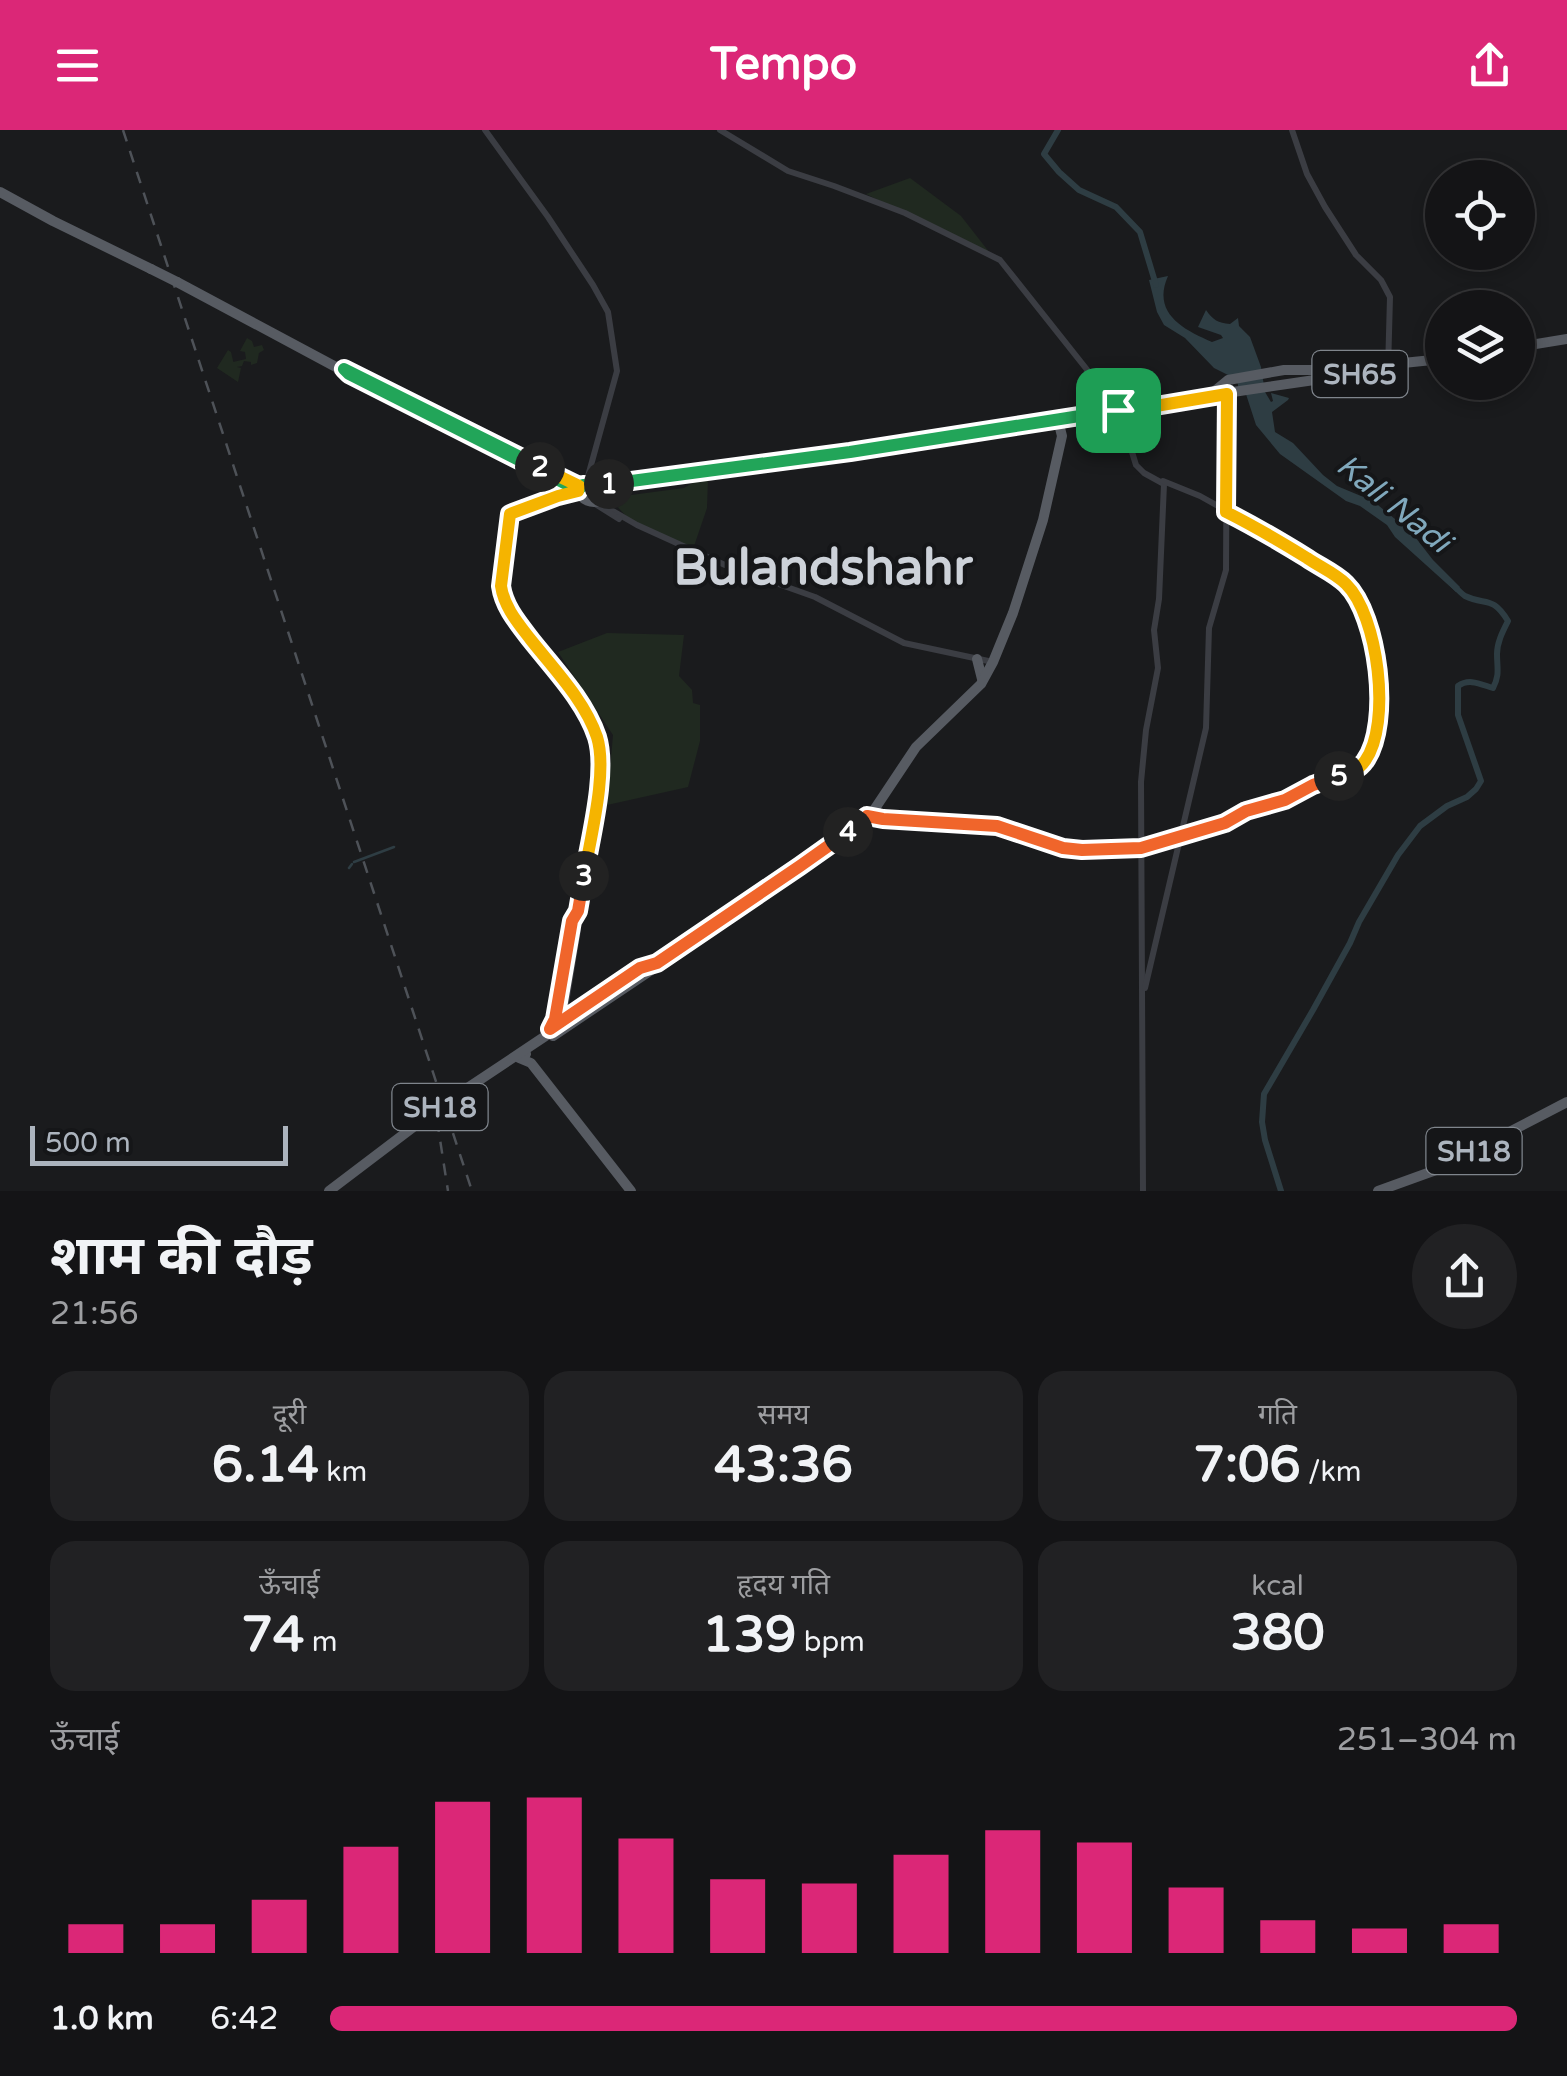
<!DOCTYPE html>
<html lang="hi">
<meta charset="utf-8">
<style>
body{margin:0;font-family:"Varela Round","Noto Sans Devanagari",sans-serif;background:#212123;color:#f1f3f6;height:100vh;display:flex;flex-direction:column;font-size:38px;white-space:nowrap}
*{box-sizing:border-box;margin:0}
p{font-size:32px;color:#9d9ea1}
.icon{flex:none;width:55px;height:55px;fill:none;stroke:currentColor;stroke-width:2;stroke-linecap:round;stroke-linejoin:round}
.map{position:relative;height:1061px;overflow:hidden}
.drawer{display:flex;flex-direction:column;background:#141416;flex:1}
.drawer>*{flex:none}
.fabs{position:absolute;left:1425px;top:30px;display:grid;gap:20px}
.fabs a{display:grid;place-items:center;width:110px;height:110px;border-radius:50%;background:#141416;box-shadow:0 5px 15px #0003,0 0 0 2px #333335;font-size:50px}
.scale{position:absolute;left:30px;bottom:25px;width:258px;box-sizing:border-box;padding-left:10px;border:5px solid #acb4be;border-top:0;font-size:28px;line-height:35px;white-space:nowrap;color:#acb4be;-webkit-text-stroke:8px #151618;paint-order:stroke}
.pin{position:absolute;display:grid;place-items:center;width:85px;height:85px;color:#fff;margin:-42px;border-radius:20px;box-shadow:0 5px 15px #0006}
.km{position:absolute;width:50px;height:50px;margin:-25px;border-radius:50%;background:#222;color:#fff;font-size:28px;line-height:50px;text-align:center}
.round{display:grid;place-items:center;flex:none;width:105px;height:105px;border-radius:52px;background:#212123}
.overview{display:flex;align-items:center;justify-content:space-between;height:170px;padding:0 50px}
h1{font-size:55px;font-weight:700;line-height:75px}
.figures{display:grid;grid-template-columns:repeat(3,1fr);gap:15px;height:170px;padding:10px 50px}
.figures div{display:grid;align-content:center;border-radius:25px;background:#212123;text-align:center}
.figures b{font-size:50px;font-weight:700}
.figures small{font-size:28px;font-weight:400}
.figures p{font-size:28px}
.chart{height:280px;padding:20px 50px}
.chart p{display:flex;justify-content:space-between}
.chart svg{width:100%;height:180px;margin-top:10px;stroke:#db2777;stroke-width:6}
ul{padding:0 50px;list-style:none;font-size:32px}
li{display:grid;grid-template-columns:160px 120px 1fr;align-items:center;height:75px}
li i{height:25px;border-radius:12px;background:#db2777}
header{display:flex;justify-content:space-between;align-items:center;height:130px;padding:0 50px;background:#db2777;color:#fff;font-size:45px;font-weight:700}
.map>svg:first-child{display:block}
.green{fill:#202920}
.water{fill:#2e3d43}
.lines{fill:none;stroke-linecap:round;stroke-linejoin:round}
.stream{stroke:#2e3d43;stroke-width:2.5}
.river{stroke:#2e3d43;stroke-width:6}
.minor{stroke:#3b3d43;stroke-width:6}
.major{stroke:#575b62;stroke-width:10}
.rail{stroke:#4e5258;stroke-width:2.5;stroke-dasharray:12 10;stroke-linecap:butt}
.minor-bridge{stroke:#3b3d43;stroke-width:6}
.major-bridge{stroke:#575b62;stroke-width:10}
.split-1-casing{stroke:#fff;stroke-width:20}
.split-2-casing{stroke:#fff;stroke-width:20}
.split-3-casing{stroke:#fff;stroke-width:20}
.split-4-casing{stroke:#fff;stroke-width:20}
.split-5-casing{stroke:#fff;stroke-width:20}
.split-6-casing{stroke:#fff;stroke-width:20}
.split-1{stroke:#22a559;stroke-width:12}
.split-2{stroke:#22a559;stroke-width:12}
.split-3{stroke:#f5b400;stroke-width:12}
.split-4{stroke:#f0652b;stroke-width:12}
.split-5{stroke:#f0652b;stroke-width:12}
.split-6{stroke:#f5b400;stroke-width:12}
.labels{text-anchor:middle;stroke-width:8;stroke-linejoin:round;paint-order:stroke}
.shield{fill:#151618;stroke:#7f858c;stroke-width:2.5}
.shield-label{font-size:28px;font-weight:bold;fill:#acb4be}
.water-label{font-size:32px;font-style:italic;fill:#80a8bc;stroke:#151618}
.town-label{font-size:50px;font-weight:bold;fill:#cdd2d9;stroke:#151618}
</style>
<header><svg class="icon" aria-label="menu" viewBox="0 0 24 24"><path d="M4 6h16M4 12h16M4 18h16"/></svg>Tempo<svg class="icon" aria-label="share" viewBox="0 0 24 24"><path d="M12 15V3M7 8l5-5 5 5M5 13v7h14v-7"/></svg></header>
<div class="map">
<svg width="1567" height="1061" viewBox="0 0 1567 1061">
<rect width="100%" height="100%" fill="#1a1b1d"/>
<g class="green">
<path d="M 910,48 L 961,86 L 993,127 L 866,64 Z"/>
<path d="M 247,208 L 252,211 L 254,217 L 262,215 L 264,220 L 259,223 L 257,233 L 251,235 L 251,232 L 244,231 L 242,236 L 237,237 L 241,238 L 238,252 L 217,238 L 228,220 L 231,222 L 234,235 L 233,232 L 246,229 L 245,222 L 240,221 Z"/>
<path d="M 708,349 L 707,378 L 693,419 L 629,389 L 612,371 L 616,367 L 684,358 L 696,351 Z"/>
<path d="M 607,503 L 684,505 L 679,546 L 692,560 L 693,573 L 700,575 L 700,611 L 688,657 L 607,675 L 613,605 L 558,522 Z"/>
</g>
<path class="water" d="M 1168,146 C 1152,182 1181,199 1212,212 L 1223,208 L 1221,205 L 1198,197 L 1206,180 C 1213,190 1218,193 1230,194 L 1238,188 L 1239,196 L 1250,207 L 1261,237 L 1265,262 L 1271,272 L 1273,271 L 1271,263 L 1289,268 L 1288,270 L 1272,282 L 1275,302 L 1293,313 L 1323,345 L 1337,356 L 1373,371 L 1412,403 L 1433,430 L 1460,457 L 1456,462 L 1395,407 L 1387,395 L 1360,376 L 1346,371 L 1280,324 L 1256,295 L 1244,258 L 1238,259 L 1238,254 L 1232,247 L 1214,238 L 1185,208 L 1164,195 L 1157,182 L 1149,150 Z"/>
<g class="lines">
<g class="stream">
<path d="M 354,732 L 394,717"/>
<path d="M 349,738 L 352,734"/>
</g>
<g class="river">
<path d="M 1058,0 L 1044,24 L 1059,42 L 1079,60 L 1116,77 L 1140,102 L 1156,155"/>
<path d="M 1281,1061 L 1265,1010 L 1262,992 L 1264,964 L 1313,880 L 1350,813 L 1359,792 L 1398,725 L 1420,696 L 1447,676 L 1467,667 L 1476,659 L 1481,651 L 1458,585 L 1458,556 C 1469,548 1480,554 1493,558 C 1500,545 1497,538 1497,524 C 1497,512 1503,501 1508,491 C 1492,465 1486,476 1465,466 C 1463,465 1453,455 1452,454"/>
</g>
<g class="minor">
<path d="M 485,0 L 548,87 L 593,155 L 608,182 L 617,241 L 588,346 L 588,355"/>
<path d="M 720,0 L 788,41 L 834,56 L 905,83 L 1000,130 L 1119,280 L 1136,335 L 1144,343 L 1164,354 L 1159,469 L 1154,500 L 1158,538 L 1146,600 L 1141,652 L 1143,1061"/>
<path d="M 1292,0 L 1307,44 L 1325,77 L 1356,125 L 1381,150 L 1390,167 L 1388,240"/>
<path d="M 579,364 L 558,369 L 513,386 C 507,419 498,454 515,485 C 549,530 611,586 603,647 L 580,787"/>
<path d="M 604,369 L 611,380 L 637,395 L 725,435 L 815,467 L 904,513 L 993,532"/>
<path d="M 592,372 L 619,389"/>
<path d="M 868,686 L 997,697 L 1060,717 L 1082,720 L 1141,718 L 1225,693 L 1246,681 L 1285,670 L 1313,655 L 1351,643 L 1361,636 L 1374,612 L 1381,571 L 1370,504 L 1357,467 L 1339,449 L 1272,406 L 1200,366 L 1163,351"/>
<path d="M 1145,858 L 1206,598 L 1209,498 L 1226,440 L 1227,264"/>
<path d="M 568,887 L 566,873 L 578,800"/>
<path d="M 557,895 L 640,838 L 653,835"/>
<path d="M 551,899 L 555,889 L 572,791 L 578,781"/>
</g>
<g class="major">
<path d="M 0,62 L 53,91 L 151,139"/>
<path d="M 177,152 L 349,244 L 578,360"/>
<path d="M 1518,217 L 1567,209"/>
<path d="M 1211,268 L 1233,262 L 1342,246"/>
<path d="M 583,355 L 600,359 L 603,364 L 602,370 C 592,375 581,370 578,360 Z"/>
<path d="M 595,357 L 849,323 L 1204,266 L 1211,264 L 1228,250 L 1284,240 L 1335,240 L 1442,229"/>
<path d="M 977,529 L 982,549"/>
<path d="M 553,906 L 802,739 L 870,686 L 916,617 L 981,554 L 993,532 L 1013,483 L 1043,390 L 1062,306 L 1058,290"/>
<path d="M 526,924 L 519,928 L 531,933 L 631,1061"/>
<path d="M 1378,1061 L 1436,1040 L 1567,972"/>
</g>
<g class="rail">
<path d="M 123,0 L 472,1061"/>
<path d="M 437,990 L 448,1061"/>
</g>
<path class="minor-bridge" d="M 556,899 L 578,783"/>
<g class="major-bridge">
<path d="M 151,139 L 177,152"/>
<path d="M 329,1061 L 445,973 L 556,899"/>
</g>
</g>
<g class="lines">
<defs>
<path id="split-1" d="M 609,354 L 850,322 L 1118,280"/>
<path id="split-2" d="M 540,337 L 344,239 L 349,244 L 578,360 L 583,355 L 595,356 L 609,354"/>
<path id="split-3" d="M 540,337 L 579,356 L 578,361 L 558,366 L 510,384 L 501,456 C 504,477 518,493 531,510 C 554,539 585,571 597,607 C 608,642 590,709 584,746"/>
<path id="split-4" d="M 584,746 L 578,781 L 572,791 L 555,889 L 550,899 L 640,838 L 657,833 L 800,736 L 848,702"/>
<path id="split-5" d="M 848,702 L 867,686 L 883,689 L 997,696 L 1063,718 L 1082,720 L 1141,718 L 1225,693 L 1246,681 L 1285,670 L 1313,655 L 1339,646"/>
<path id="split-6" d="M 1118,280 L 1120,282 L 1227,264 L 1226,382 C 1254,396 1281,412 1307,428 C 1320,437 1335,443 1346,454 C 1378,485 1392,594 1365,631 C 1359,640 1349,643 1339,646"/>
</defs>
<use href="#split-1" class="split-1-casing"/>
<use href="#split-2" class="split-2-casing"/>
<use href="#split-3" class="split-3-casing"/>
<use href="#split-4" class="split-4-casing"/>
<use href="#split-5" class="split-5-casing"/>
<use href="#split-6" class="split-6-casing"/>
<use href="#split-1" class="split-1"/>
<use href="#split-2" class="split-2"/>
<use href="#split-3" class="split-3"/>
<use href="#split-4" class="split-4"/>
<use href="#split-5" class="split-5"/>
<use href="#split-6" class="split-6"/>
</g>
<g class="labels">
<g class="shield">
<rect x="1312.5" y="221" width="95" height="46" rx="8"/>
<rect x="392.5" y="954" width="95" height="46" rx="8"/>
<rect x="1426.5" y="998" width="95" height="46" rx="8"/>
</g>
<g class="shield-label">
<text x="1360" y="254">SH65</text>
<text x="440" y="987">SH18</text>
<text x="1474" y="1031">SH18</text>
</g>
<g class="water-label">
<text transform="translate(1394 373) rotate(39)" y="11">Kali Nadi</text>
</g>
<g class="town-label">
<text x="823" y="454">Bulandshahr</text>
</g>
</g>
</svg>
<div class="fabs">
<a><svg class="icon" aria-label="locate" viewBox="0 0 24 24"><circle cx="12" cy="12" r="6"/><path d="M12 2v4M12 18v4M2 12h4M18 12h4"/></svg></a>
<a><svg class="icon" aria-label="layers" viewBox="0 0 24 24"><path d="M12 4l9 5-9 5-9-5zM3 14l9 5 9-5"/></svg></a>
</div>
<div class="scale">500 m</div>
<div class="pin" style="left:1118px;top:280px;background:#1e9e55"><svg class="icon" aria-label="arrive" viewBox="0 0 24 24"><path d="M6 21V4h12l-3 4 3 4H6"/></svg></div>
<b class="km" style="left:609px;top:354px">1</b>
<b class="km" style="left:540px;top:337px">2</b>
<b class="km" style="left:584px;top:746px">3</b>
<b class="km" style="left:848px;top:702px">4</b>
<b class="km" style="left:1339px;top:646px">5</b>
</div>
<section class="drawer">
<div class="overview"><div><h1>शाम की दौड़</h1><p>21:56</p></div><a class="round"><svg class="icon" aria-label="share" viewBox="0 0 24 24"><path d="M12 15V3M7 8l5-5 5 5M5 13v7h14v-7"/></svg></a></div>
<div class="figures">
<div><p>दूरी</p><b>6.14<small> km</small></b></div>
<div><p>समय</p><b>43:36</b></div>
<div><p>गति</p><b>7:06<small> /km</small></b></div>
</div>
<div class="figures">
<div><p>ऊँचाई</p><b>74<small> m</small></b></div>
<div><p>हृदय गति</p><b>139<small> bpm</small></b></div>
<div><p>kcal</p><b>380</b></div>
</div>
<div class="chart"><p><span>ऊँचाई</span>251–304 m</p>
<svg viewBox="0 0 160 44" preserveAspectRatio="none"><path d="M5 44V37M15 44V37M25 44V31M35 44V18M45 44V7M55 44V6M65 44V16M75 44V26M85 44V27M95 44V20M105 44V14M115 44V17M125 44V28M135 44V36M145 44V38M155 44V37"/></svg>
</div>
<ul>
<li><b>1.0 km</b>6:42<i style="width:100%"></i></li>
</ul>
</section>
